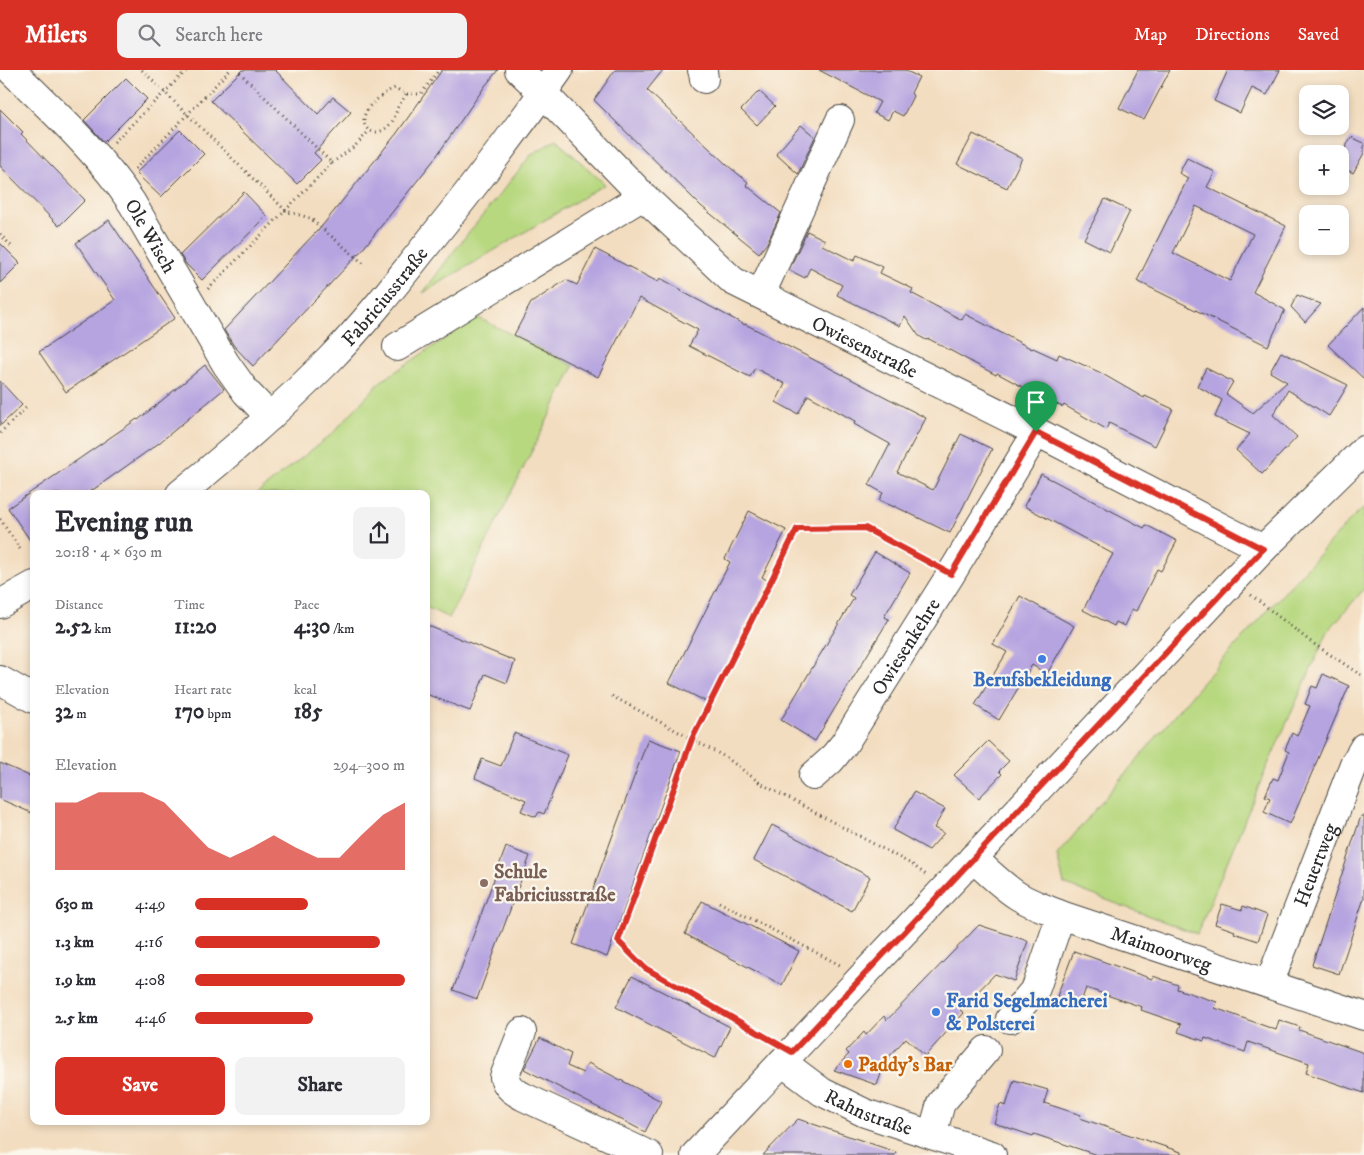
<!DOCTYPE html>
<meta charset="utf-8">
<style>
body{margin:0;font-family:"IM FELL DW Pica",serif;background:#f2f2f3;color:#2b2b33;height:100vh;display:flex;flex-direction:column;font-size:19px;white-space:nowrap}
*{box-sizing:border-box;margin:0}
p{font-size:16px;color:#7c7c81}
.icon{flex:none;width:28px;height:28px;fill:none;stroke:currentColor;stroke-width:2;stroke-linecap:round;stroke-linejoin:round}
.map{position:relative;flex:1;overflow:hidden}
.details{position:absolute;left:30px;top:420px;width:400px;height:635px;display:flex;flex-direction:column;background:#fff;border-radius:10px;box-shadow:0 2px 8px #0003}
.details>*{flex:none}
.buttons{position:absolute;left:1299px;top:15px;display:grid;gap:10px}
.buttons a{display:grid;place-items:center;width:50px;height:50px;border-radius:10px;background:#fff;box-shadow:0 2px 8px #0003;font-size:25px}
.pin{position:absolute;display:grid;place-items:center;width:42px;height:42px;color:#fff;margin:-51px -21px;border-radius:50% 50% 50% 0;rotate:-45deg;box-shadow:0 0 5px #0007}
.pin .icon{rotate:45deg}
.round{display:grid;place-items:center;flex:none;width:52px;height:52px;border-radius:10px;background:#f2f2f3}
.headline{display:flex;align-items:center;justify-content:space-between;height:85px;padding:0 25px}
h1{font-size:28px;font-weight:800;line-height:38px}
.stats{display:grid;grid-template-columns:repeat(3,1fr);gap:8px;height:85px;padding:5px 25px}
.stats div{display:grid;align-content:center}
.stats b{font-size:21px;font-weight:800}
.stats small{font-size:14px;font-weight:400}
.stats p{font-size:14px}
.chart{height:140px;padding:10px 25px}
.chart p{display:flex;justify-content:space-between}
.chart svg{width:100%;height:90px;margin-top:5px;fill:#d93025;opacity:.7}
.button{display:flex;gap:10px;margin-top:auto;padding:10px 25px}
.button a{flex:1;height:58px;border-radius:10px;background:#d93025;color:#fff;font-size:20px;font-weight:800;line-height:58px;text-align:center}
.button a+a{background:#f2f2f3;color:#2b2b33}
ul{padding:0 25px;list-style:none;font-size:16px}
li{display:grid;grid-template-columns:80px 60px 1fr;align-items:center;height:38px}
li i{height:12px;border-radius:6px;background:#d93025}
header{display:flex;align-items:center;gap:30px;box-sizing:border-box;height:70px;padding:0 25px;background:#d93025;color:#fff}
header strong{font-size:24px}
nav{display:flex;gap:28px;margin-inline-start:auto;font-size:18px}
.search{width:350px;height:45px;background:#f2f2f3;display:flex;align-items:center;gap:12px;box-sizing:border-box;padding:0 18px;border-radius:10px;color:#7c7c81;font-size:19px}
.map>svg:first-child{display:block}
.green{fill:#b8d880;stroke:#728256}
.building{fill:#b6a4e0;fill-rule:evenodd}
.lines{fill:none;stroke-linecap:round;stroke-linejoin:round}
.minor-casing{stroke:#494641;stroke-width:30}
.major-casing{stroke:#494641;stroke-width:30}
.path{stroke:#494641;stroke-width:3;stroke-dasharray:1 4;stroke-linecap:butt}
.minor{stroke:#fff;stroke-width:28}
.major{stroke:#fff;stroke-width:28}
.route-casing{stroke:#fff;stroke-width:10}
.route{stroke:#d93025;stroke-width:6}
.shop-dot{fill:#3f7fe0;stroke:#fbf7ec;stroke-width:2}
.education-dot{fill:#8d6e63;stroke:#fbf7ec;stroke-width:2}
.food-dot{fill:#e8710a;stroke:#fbf7ec;stroke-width:2}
.labels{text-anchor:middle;stroke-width:4.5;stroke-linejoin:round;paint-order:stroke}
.street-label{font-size:20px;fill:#2b2b2b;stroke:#fbf7ec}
.shop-label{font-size:20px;font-weight:bold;fill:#366cbe;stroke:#fbf7ec}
.education-label{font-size:20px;font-weight:bold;fill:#785e54;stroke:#fbf7ec;text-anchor:start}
.food-label{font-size:20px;font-weight:bold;fill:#c56008;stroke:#fbf7ec;text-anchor:start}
</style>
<header>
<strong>Milers</strong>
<div class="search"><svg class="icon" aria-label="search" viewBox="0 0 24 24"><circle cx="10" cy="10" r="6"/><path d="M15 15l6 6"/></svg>Search here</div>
<nav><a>Map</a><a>Directions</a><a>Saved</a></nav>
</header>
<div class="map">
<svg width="1364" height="1085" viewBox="0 0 1364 1085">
<rect width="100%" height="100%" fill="#fbf7ec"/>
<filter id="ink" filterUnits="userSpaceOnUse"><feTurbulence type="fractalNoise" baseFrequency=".02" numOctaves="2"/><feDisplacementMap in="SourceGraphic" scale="10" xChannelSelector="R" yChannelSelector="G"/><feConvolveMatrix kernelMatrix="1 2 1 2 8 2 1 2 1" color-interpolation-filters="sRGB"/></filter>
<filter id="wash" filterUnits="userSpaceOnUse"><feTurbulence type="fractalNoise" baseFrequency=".0096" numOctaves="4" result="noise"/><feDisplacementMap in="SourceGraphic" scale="20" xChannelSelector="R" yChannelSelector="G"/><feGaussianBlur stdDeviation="1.12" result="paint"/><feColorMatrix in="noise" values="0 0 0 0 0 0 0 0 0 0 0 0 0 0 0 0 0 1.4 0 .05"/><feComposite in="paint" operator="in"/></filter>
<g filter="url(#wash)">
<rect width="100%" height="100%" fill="#f3ddc0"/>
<g class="green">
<path d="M 556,70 L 605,114 L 423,223 L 450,186 L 532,84 Z"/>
<path d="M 477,247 L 574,296 L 449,548 L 426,537 L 426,424 L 256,424 L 332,364 L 380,312 Z"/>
<path d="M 1364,437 L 1364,519 L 1328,561 L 1266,699 L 1197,864 L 1064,814 L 1057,785 L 1200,615 L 1352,448 Z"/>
</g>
<g id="blocks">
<g class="building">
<path d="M 242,0 L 275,0 L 318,44 L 333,27 L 351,42 L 314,83 L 321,90 L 297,114 L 211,31 Z"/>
<path d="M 442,0 L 498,0 L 485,16 L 433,91 L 362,180 L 253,296 L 234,276 L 224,260 L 317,161 L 318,161 L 397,63 Z"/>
<path d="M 615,0 L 663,0 L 647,20 L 727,95 L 748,112 L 746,115 L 781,143 L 767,173 L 759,183 L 701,136 L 594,30 Z"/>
<path d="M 819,0 L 904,0 L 919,7 L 911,23 L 913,26 L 903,46 L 893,41 L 888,50 L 874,43 L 880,32 Z"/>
<path d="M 1138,0 L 1170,0 L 1144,50 L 1119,38 Z"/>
<path d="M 1228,0 L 1280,0 L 1267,25 L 1252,18 L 1240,43 L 1214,31 Z"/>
<path d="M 126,8 L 147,29 L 104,72 L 84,50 Z"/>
<path d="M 759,21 L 775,36 L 757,55 L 741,40 Z"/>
<path d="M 0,39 L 23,62 L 21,64 L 85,130 L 59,156 L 0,96 Z"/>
<path d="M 801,55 L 815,67 L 798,104 L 776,84 Z"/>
<path d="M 180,60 L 204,84 L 161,127 L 136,103 Z"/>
<path d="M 973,64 L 1022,88 L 1007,118 L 957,94 Z"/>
<path d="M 1351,67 L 1364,73 L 1364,83 L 1353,103 L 1340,96 L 1340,88 Z"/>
<path d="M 1187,88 L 1215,102 L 1207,117 L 1286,156 L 1253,222 L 1285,240 L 1268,276 L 1137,211 L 1188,108 L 1179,103 ZM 1196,136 L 1253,164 L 1230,211 L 1173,183 Z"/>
<path d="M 244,122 L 267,146 L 202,210 L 186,194 L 180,185 Z"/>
<path d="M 1105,129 L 1130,141 L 1110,182 L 1084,169 Z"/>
<path d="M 109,150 L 175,248 L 66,322 L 39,282 L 115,230 L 76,173 Z"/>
<path d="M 807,161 L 825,170 L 822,175 L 854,191 L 857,185 L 883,197 L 880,203 L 913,219 L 911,223 L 962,250 L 965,244 L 1032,279 L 1033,278 L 1057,289 L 1059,284 L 1099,302 L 1144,328 L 1145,326 L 1173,339 L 1155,376 L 1109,353 L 1106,359 L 1064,335 L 1063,337 L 1039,326 L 997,303 L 996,305 L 929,269 L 926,270 L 919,266 L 905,246 L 900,256 L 837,225 L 842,215 L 810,198 L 805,208 L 789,200 Z"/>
<path d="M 0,173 L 20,193 L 0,213 Z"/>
<path d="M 595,179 L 658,212 L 660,208 L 682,220 L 681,221 L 745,255 L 745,254 L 926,348 L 897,402 L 933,420 L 961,364 L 992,379 L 950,463 L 894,436 L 894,437 L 879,430 L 883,423 L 869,415 L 890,374 L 854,354 L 855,351 L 808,325 L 798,344 L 776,332 L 785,314 L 755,298 L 750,307 L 689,276 L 698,260 L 639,228 L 598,307 L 514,265 L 531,233 L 566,210 L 577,215 Z"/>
<path d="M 1297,225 L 1321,234 L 1305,252 L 1291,237 Z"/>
<path d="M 1364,237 L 1364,309 L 1328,275 Z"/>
<path d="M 1281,282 L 1348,315 L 1329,346 L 1288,320 L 1273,345 L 1297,367 L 1262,404 L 1236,380 L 1250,364 L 1215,347 L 1222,330 L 1197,316 L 1206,298 L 1233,312 L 1226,324 L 1253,343 L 1287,312 L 1270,302 Z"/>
<path d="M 205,295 L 224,319 L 159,373 L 87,424 L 34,424 L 34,476 L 8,438 L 137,349 L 138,350 Z"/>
<path d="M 0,311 L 22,335 L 0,356 Z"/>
<path d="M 1041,404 L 1144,458 L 1146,455 L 1177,471 L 1161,501 L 1157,499 L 1136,541 L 1132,539 L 1124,556 L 1116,552 L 1114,556 L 1083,540 L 1113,484 L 1024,436 Z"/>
<path d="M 749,441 L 786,460 L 762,507 L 768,511 L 707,632 L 669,613 L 730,492 L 725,489 Z"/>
<path d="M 875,482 L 910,503 L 884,547 L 889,549 L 815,671 L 781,650 L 854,528 L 849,525 Z"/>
<path d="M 1020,526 L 1074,556 L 1047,604 L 1032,595 L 999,650 L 975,635 L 1007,582 L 993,574 Z"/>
<path d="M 426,555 L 515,591 L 507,613 L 485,604 L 470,641 L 426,624 Z"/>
<path d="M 1323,604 L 1349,616 L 1290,754 L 1264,742 L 1270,728 L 1265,726 L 1273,708 L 1278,710 L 1289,682 L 1285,680 L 1292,663 L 1297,666 L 1310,636 L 1305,634 L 1312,616 L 1317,618 Z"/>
<path d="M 514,663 L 568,685 L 544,744 L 539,742 L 536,747 L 521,741 L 526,730 L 475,708 L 482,689 L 501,696 Z"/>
<path d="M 648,669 L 681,681 L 607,887 L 573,874 Z"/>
<path d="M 988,671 L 1009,691 L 999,701 L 1002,704 L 979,728 L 954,705 Z"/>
<path d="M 0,693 L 34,708 L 34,744 L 0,729 Z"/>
<path d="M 914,722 L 945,739 L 934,758 L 944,763 L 929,780 L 893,760 Z"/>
<path d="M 1361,746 L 1364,746 L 1364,828 L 1339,904 L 1312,895 Z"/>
<path d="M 772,755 L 870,807 L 852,841 L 754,790 Z"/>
<path d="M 506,777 L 530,786 L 477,929 L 453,920 Z"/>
<path d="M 702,831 L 799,881 L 782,915 L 685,864 Z"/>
<path d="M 1222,834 L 1242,840 L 1243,836 L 1267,845 L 1258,871 L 1234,863 L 1235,861 L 1215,854 Z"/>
<path d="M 979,855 L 1028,871 L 1014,911 L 995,904 L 960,940 L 964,943 L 925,986 L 906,968 L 886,990 L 877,1015 L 834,1000 L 849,984 L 846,981 L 864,962 L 866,965 L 884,946 L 887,950 Z"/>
<path d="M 1074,881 L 1152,909 L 1153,906 L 1178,915 L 1177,919 L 1217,932 L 1215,938 L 1276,960 L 1279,950 L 1300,957 L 1299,960 L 1364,983 L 1364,1023 L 1306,1003 L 1309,993 L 1248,972 L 1245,982 L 1205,968 L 1204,971 L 1178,962 L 1181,954 L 1141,940 L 1142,937 L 1086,918 L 1080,934 L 1057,926 Z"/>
<path d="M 632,906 L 730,957 L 715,988 L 616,937 Z"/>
<path d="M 540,968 L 571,984 L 567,996 L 583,1003 L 588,993 L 661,1031 L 645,1062 L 524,999 Z"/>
<path d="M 1014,1010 L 1048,1020 L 1044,1033 L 1081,1045 L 1080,1048 L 1121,1062 L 1181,1082 L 1181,1085 L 1097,1085 L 1034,1064 L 1033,1066 L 994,1053 L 1000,1034 L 1006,1036 Z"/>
<path d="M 798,1049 L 896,1082 L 895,1085 L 763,1085 Z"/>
</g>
</g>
</g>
<g filter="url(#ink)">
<use href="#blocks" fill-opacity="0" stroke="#494641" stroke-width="1"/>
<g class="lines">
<defs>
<g id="minor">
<path id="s1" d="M 11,0 C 53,41 100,84 132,133 L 226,294 L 246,322 L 270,347"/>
<path id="s2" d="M 519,0 L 543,23 L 643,126 L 733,211 L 1037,362 L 1263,479"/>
<path d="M 702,0 L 703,1 L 704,9"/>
<path d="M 761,224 L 840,50"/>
<path d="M 397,277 L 643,126"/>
<path id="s3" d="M 180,424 C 232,382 282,337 329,290 C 363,255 394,216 424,178 C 471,120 516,61 559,0"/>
<path d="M 0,534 L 34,515"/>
<path d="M 0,610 L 34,629"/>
<path id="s4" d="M 813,706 L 831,690 L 844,674 L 951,504 L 1037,362"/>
<path id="s5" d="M 973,788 C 987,801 1001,815 1018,826 C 1031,834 1047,839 1061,845 L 1364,946"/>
<path id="s6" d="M 1269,914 L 1354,694 L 1364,677"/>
<path d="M 1010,949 L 1036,918 L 1061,845"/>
<path d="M 522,962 L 504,1007 C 507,1018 515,1022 524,1027 L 649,1085"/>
<path id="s7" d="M 782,992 L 822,1022 L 865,1043 L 992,1085"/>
<path d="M 932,1065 L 941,1033 L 986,980"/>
</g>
<path id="major" d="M 695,1085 L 1263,479 L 1364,380"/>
</defs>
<use href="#minor" class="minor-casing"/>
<use href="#major" class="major-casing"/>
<g class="path">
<path d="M 142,0 L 286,141 L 310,148 L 364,194"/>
<path d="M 406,24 C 404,29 400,33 398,37 C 396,42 395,47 392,52 C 373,77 347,50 379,28 C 384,24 389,20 395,18 L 406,24 L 421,24 L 439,0"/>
<path d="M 114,72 L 187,0"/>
<path d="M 332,93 L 355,76 L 369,61"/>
<path d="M 135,99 L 230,0"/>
<path d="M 0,164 L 12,177"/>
<path d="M 208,219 L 332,93 L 237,0"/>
<path d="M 0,363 L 28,336"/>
<path d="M 0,449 L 22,482"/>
<path d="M 1251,525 L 1311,572 L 1364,607"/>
<path d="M 612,626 L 727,688 L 760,713 L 913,795 L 926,805"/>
<path d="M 719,832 L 840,895"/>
<path d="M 771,970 L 645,898 L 618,871 L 693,669 L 797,459 L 865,458 L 931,493"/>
</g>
<use href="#minor" class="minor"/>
<use href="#major" class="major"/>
</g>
</g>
<g class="lines" filter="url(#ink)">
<defs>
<path id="route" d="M 1036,362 L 1263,479 L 792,982 L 645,898 L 618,871 L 692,669 L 797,459 L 865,458 L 951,504 Z"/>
</defs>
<use href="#route" class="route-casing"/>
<use href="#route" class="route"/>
</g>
<g class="shop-dot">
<circle cx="1042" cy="589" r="5"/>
<circle cx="936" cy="942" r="5"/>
</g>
<circle class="education-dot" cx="484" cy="813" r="5"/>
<circle class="food-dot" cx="848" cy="994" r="5"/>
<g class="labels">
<g class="street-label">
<text dy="7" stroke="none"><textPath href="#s1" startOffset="218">Ole Wisch</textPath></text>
<text dy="7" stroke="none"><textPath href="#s3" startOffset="285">Fabriciusstraße</textPath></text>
<text dy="7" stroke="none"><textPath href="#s2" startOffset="448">Owiesenstraße</textPath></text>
<text dy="7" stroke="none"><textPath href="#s4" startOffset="160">Owiesenkehre</textPath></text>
<text dy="7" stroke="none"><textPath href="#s6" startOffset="128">Heuertweg</textPath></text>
<text dy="7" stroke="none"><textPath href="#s5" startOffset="212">Maimoorweg</textPath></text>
<text dy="7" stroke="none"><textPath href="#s7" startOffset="101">Rahnstraße</textPath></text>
</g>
<g class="shop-label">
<text x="1042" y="616">Berufsbekleidung</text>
<text x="946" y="937" text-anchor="start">Farid Segelmacherei<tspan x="946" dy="23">&amp; Polsterei</tspan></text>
</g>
<g class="education-label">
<text x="494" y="808">Schule<tspan x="494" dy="23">Fabriciusstraße</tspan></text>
</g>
<g class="food-label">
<text x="858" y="1001">Paddy's Bar</text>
</g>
</g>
</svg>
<div class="buttons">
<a><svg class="icon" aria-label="layers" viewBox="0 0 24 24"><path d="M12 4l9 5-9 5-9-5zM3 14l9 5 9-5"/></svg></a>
<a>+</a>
<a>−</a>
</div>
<div class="pin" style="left:1036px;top:362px;background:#1e9e55"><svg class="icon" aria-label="arrive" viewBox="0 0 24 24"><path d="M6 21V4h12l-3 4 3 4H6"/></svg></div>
<section class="details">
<div class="headline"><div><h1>Evening run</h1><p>20:18 · 4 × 630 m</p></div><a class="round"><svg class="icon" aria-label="share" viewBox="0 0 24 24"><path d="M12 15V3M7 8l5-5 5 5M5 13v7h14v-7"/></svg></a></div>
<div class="stats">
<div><p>Distance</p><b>2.52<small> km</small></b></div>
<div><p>Time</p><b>11:20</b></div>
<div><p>Pace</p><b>4:30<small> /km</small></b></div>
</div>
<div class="stats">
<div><p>Elevation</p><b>32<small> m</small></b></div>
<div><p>Heart rate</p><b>170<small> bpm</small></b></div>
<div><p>kcal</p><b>185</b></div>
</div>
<div class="chart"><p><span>Elevation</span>294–300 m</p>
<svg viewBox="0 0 160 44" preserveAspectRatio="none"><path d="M0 44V11L10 11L20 6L30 6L40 6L50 11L60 22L70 33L80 38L90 33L100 27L110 33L120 38L130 38L140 27L150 17L160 11V44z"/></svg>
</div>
<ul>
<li><b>630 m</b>4:49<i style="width:54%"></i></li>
<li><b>1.3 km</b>4:16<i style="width:88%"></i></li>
<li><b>1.9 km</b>4:08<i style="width:100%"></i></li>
<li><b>2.5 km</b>4:46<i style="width:56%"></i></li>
</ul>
<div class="button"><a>Save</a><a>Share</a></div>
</section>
</div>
